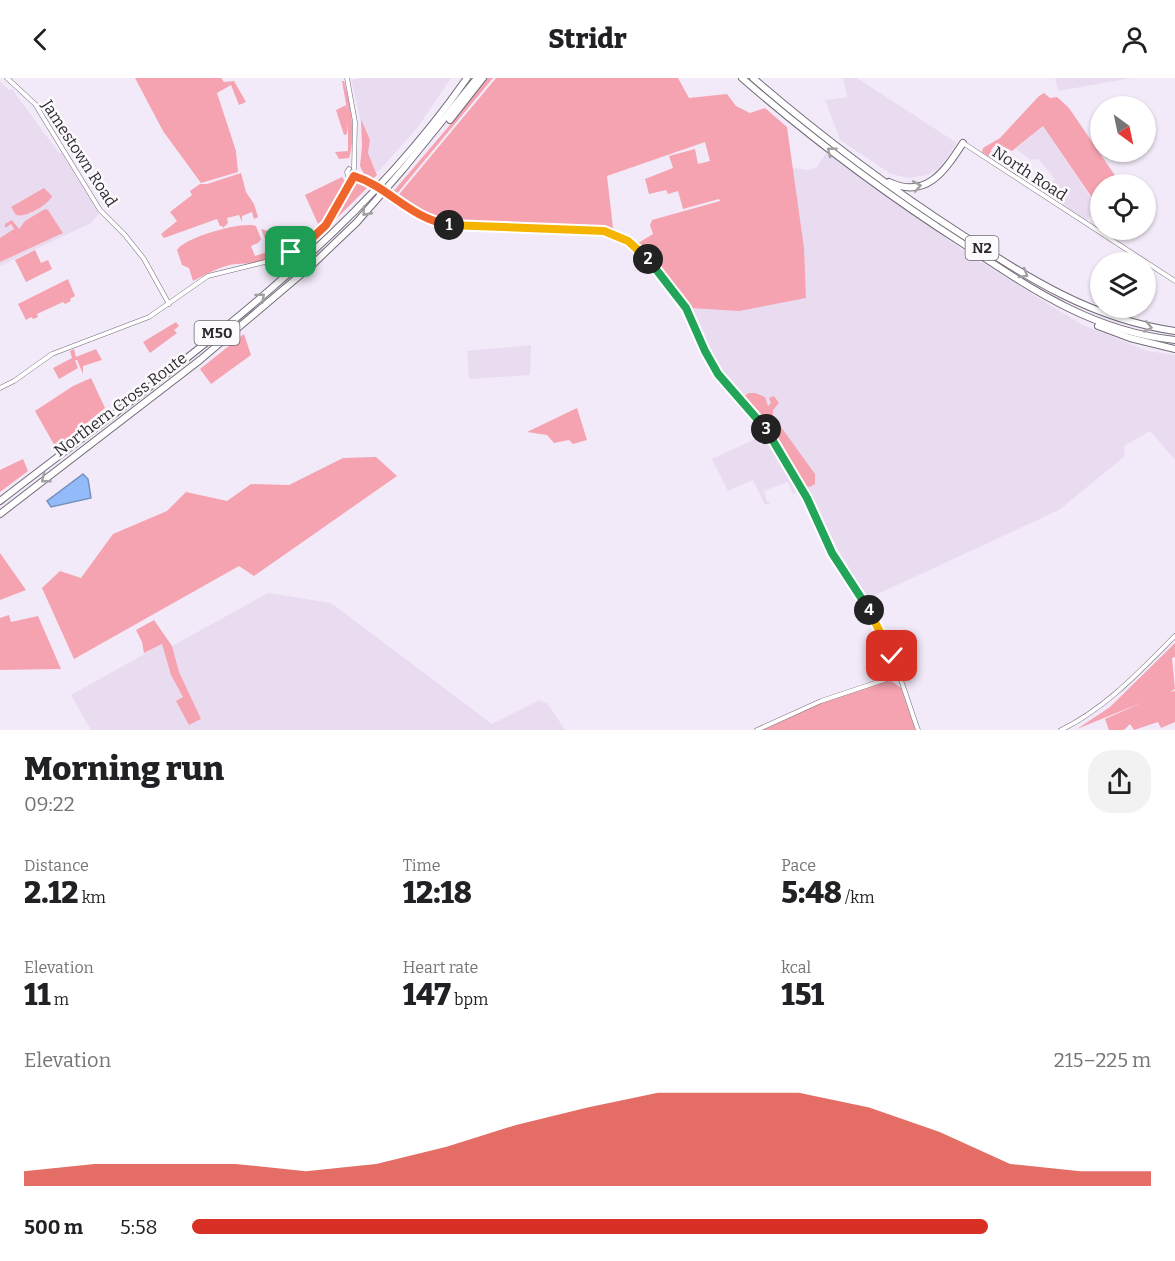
<!DOCTYPE html>
<meta charset="utf-8">
<style>
body{margin:0;font-family:Bitter,serif;background:#f2f2f2;color:#202124;height:100vh;display:flex;flex-direction:column;font-size:22px;white-space:nowrap}
*{box-sizing:border-box;margin:0}
p{font-size:20px;color:#757577}
.icon{flex:none;width:33px;height:33px;fill:none;stroke:currentColor;stroke-width:2;stroke-linecap:round;stroke-linejoin:round}
.map{position:relative;height:652px;overflow:hidden}
.details{display:flex;flex-direction:column;background:#fff;flex:1}
.details>*{flex:none}
.needle{width:39px;rotate:147deg}
.controls{position:absolute;left:1090px;top:18px;display:grid;gap:12px}
.controls a{display:grid;place-items:center;width:66px;height:66px;border-radius:50%;background:#fff;box-shadow:0 2px 4px #0004;font-size:30px}
.pin{position:absolute;display:grid;place-items:center;width:51px;height:51px;color:#fff;margin:-26px;border-radius:12px;box-shadow:0 3px 9px #0006}
.km{position:absolute;width:30px;height:30px;margin:-15px;border-radius:50%;background:#222;color:#fff;font-size:16px;line-height:30px;text-align:center}
.round{display:grid;place-items:center;flex:none;width:63px;height:63px;border-radius:24px;background:#f2f2f2}
.head{display:flex;align-items:center;justify-content:space-between;height:102px;padding:0 24px}
h1{font-size:33px;font-weight:800;line-height:45px}
.metrics{display:grid;grid-template-columns:repeat(3,1fr);gap:9px;height:102px;padding:6px 24px}
.metrics div{display:grid;align-content:center}
.metrics b{font-size:30px;font-weight:800}
.metrics small{font-size:16px;font-weight:400}
.metrics p{font-size:16px}
.chart{height:168px;padding:12px 24px}
.chart p{display:flex;justify-content:space-between}
.chart svg{width:100%;height:108px;margin-top:6px;fill:#d93025;opacity:.7}
ul{padding:0 24px;list-style:none;font-size:20px}
li{display:grid;grid-template-columns:96px 72px 1fr;align-items:center;height:45px}
li i{height:15px;border-radius:8px;background:#d93025}
header{display:flex;justify-content:space-between;align-items:center;height:78px;padding:0 24px;background:#fff;font-size:27px;font-weight:800}
.map>svg:first-child{display:block}
.built{fill:#e9dcf1}
.green{fill:#f5a3b0}
.water{fill:#93bbf9;stroke:#7590bd;stroke-width:1.5}
.lines{fill:none;stroke-linecap:round;stroke-linejoin:round}
.secondary-casing{stroke:#746c79;stroke-width:5}
.highway-casing{stroke:#746c79;stroke-width:8}
.secondary{stroke:#fff;stroke-width:4}
.highway{stroke:#fff;stroke-width:6}
.secondary-bridge-casing{stroke:#746c79;stroke-width:5;stroke-linecap:butt}
.secondary-bridge{stroke:#fff;stroke-width:4}
.oneway{stroke:#a1a0a2}
.split-1-casing{stroke:#fff;stroke-width:12}
.split-2-casing{stroke:#fff;stroke-width:12}
.split-3-casing{stroke:#fff;stroke-width:12}
.split-4-casing{stroke:#fff;stroke-width:12}
.split-5-casing{stroke:#fff;stroke-width:12}
.split-1{stroke:#f0652b;stroke-width:8}
.split-2{stroke:#f5b400;stroke-width:8}
.split-3{stroke:#22a559;stroke-width:8}
.split-4{stroke:#22a559;stroke-width:8}
.split-5{stroke:#f5b400;stroke-width:8}
.labels{text-anchor:middle;stroke-width:5;stroke-linejoin:round;paint-order:stroke}
.shield{fill:#fcfafd;stroke:#6c696e;stroke-width:1.5}
.shield-label{font-size:15px;font-weight:bold;fill:#2f2b31}
.street-label{font-size:16px;fill:#2f2b31;stroke:#fcfafd}
</style>
<header><svg class="icon" aria-label="back" viewBox="0 0 24 24"><path d="M15 5l-7 7 7 7"/></svg>Stridr<svg class="icon" aria-label="person" viewBox="0 0 24 24"><circle cx="12" cy="8" r="4"/><path d="M4 21q1-7 8-7t8 7"/></svg></header>
<div class="map">
<svg width="1175" height="652" viewBox="0 0 1175 652">
<rect width="100%" height="100%" fill="#f3eaf9"/>
<g class="built">
<path d="M 362,0 L 451,0 L 418,49 L 377,95 L 368,75 L 370,62 L 360,39 L 351,2 Z"/>
<path d="M 843,0 L 857,0 L 957,65 L 939,90 L 927,97 L 909,100 L 891,96 L 840,62 L 825,22 L 847,19 Z"/>
<path d="M 1055,0 L 1132,0 L 1058,13 Z"/>
<path d="M 0,3 L 9,12 L 12,11 L 59,75 L 61,74 L 99,136 L 91,145 L 0,188 Z"/>
<path d="M 1043,48 L 1096,128 L 1087,143 L 1062,127 L 1064,123 L 1052,104 L 1055,101 L 1038,81 L 1031,82 L 1016,71 Z"/>
<path d="M 826,75 L 967,175 L 1048,226 L 1083,247 L 1148,273 L 1175,277 L 1175,382 L 1150,353 L 1124,368 L 1125,378 L 1059,432 L 867,521 L 843,481 L 809,416 L 758,333 L 716,287 L 691,228 L 794,90 L 808,92 L 817,89 Z"/>
<path d="M 531,267 L 530,297 L 469,301 L 467,273 Z"/>
<path d="M 763,351 L 779,375 L 798,413 L 793,416 L 788,404 L 764,413 L 767,423 L 771,425 L 765,427 L 753,402 L 728,413 L 712,381 L 755,361 Z"/>
<path d="M 268,515 L 331,525 L 492,646 L 539,622 L 548,626 L 565,652 L 91,652 L 71,617 L 162,566 L 172,568 Z"/>
</g>
<g class="green">
<path d="M 135,0 L 221,0 L 224,4 L 234,3 L 246,24 L 239,27 L 231,7 L 217,15 L 236,73 L 238,94 L 201,105 L 163,53 Z"/>
<path d="M 486,0 L 493,0 L 395,118 L 392,115 L 455,41 Z"/>
<path d="M 496,0 L 678,0 L 689,20 L 727,16 L 736,28 L 750,35 L 765,30 L 787,49 L 804,170 L 806,220 L 739,233 L 691,230 L 649,179 L 635,167 L 653,156 L 650,147 L 652,142 L 720,123 L 719,121 L 683,131 L 678,113 L 668,116 L 666,112 L 649,116 L 645,101 L 673,90 L 669,78 L 695,71 L 698,86 L 710,83 L 705,64 L 607,98 L 613,150 C 600,149 585,146 572,146 C 510,146 449,159 396,120 Z"/>
<path d="M 342,3 L 344,3 C 350,26 357,56 349,80 L 339,81 L 335,74 L 348,73 L 348,46 L 347,56 L 344,57 L 336,32 L 346,27 L 348,37 Z"/>
<path d="M 1044,15 L 1050,20 L 1057,19 L 1069,30 L 1116,99 L 1119,106 L 1101,106 L 1099,130 L 1043,48 L 1012,73 L 1000,67 L 994,68 L 991,72 L 993,81 L 982,74 L 983,70 L 1000,60 L 1039,18 Z"/>
<path d="M 361,41 L 370,62 L 368,75 L 377,97 L 372,102 L 364,96 L 360,88 L 362,68 Z"/>
<path d="M 241,95 L 246,114 L 254,126 L 258,139 L 254,141 L 252,134 L 242,138 L 242,144 L 239,137 L 227,140 L 228,145 L 223,150 L 222,148 L 220,148 L 217,141 L 164,160 L 161,156 L 177,143 L 170,134 L 192,117 L 190,113 L 200,106 L 207,106 Z"/>
<path d="M 342,99 L 345,103 C 332,144 305,172 263,183 C 254,185 245,186 236,186 C 222,187 205,197 193,203 L 189,190 L 182,187 L 177,172 C 185,159 243,143 256,148 L 261,161 L 258,165 L 251,168 L 255,178 L 270,173 L 261,151 L 271,154 L 276,166 L 275,171 L 279,173 C 294,166 308,158 318,146 L 305,117 Z"/>
<path d="M 359,103 L 369,108 L 329,148 L 348,111 Z"/>
<path d="M 44,110 L 52,118 C 49,126 26,140 16,137 L 11,129 Z"/>
<path d="M 45,131 L 48,132 L 63,155 L 0,184 L 0,160 L 14,151 L 11,146 L 5,150 L 5,146 L 12,142 L 19,151 L 25,143 Z"/>
<path d="M 35,172 L 41,185 L 48,182 L 52,191 L 26,204 L 15,182 Z"/>
<path d="M 68,201 L 75,218 L 70,221 L 71,223 L 65,226 L 63,224 L 37,236 L 38,239 L 33,241 L 31,239 L 26,242 L 18,226 Z"/>
<path d="M 176,244 L 179,248 L 174,252 L 177,255 L 150,275 L 143,264 Z"/>
<path d="M 244,256 L 251,277 L 211,306 L 200,291 Z"/>
<path d="M 74,271 L 76,279 L 96,271 L 102,282 L 83,288 L 83,296 L 77,282 L 75,282 L 78,290 L 59,301 L 53,290 L 72,280 L 70,273 Z"/>
<path d="M 91,300 L 105,330 L 56,370 L 35,333 L 73,308 Z"/>
<path d="M 749,315 L 755,315 L 765,319 L 768,328 L 771,325 L 769,320 L 774,318 L 779,325 L 773,332 L 773,338 L 815,396 L 815,406 L 810,409 L 804,408 L 758,333 L 744,318 Z"/>
<path d="M 577,330 L 587,362 L 573,366 L 569,362 L 554,365 L 547,357 L 527,354 Z"/>
<path d="M 376,379 L 397,398 L 254,498 L 239,488 L 74,581 L 42,510 L 60,493 L 81,500 L 113,456 L 167,433 L 186,414 L 227,423 L 251,406 L 289,407 L 343,380 Z"/>
<path d="M 23,381 L 28,393 L 0,414 L 0,392 Z"/>
<path d="M 0,475 L 26,512 L 0,522 Z"/>
<path d="M 9,537 L 11,544 L 38,538 L 61,591 L 0,592 L 0,540 Z"/>
<path d="M 154,542 L 172,568 L 179,594 L 201,641 L 189,647 L 176,623 L 183,619 L 171,597 L 162,566 L 144,575 L 142,564 L 136,552 Z"/>
<path d="M 1175,565 L 1175,579 L 1172,580 L 1175,611 L 1170,614 L 1175,613 L 1175,644 L 1161,650 L 1158,644 L 1134,652 L 1130,646 L 1124,652 L 1109,652 L 1105,641 L 1143,624 L 1077,651 L 1110,629 Z"/>
<path d="M 890,602 L 901,610 L 916,652 L 761,652 L 825,623 Z"/>
</g>
<path class="water" d="M 83,396 L 88,401 L 91,420 L 51,429 L 47,423 Z"/>
<g class="lines">
<defs>
<g id="secondary">
<path d="M 7,0 L 35,26 L 100,132 L 125,157 L 144,181 L 169,226"/>
<path d="M 347,0 L 355,44 L 354,91"/>
<path d="M 963,65 L 1175,203"/>
<path d="M 349,91 L 347,94 L 348,98 L 367,102"/>
<path d="M 391,120 L 419,138 L 454,148 L 604,153 C 639,163 674,205 690,237 C 700,256 705,276 717,294 C 734,318 756,336 773,360 C 794,392 808,427 824,461 C 838,490 860,514 875,542 C 894,576 905,615 918,652"/>
<path d="M 0,310 L 14,303 L 52,276 L 149,239 L 208,198 L 269,183 L 291,174 L 311,161 L 326,147 L 341,125 L 352,99"/>
<path d="M 757,652 L 821,623 L 899,597"/>
<path d="M 1061,652 C 1106,630 1140,593 1175,558"/>
</g>
<g id="highway">
<path d="M 742,0 C 812,61 887,117 965,167 C 1033,212 1092,253 1175,262"/>
<path d="M 753,0 C 819,57 888,109 961,156 C 1030,201 1092,241 1175,253"/>
<path d="M 450,42 L 483,0"/>
<path d="M 889,104 C 927,122 945,92 963,65"/>
<path d="M 1098,248 L 1130,260 L 1175,271"/>
<path d="M 0,423 C 165,295 346,174 467,0"/>
<path d="M 0,436 L 200,282 L 311,188 L 357,144 L 404,90 L 477,0"/>
</g>
</defs>
<use href="#secondary" class="secondary-casing"/>
<use href="#highway" class="highway-casing"/>
<use href="#secondary" class="secondary"/>
<use href="#highway" class="highway"/>
<defs>
<path id="secondary-bridge" d="M 367,102 L 391,120"/>
</defs>
<use href="#secondary-bridge" class="secondary-bridge-casing"/>
<use href="#secondary-bridge" class="secondary-bridge"/>
</g>
<defs><path id="oneway-chevron" d="M-2-3.5L2.5 0L-2 3.5" fill="none" stroke-width="1.6" stroke-linecap="round" stroke-linejoin="round" transform="scale(1.5)"/></defs>
<g class="oneway">
<use href="#oneway-chevron" transform="translate(831 73) rotate(-142)"/>
<use href="#oneway-chevron" transform="translate(917 108) rotate(-10)"/>
<use href="#oneway-chevron" transform="translate(366 134) rotate(132)"/>
<use href="#oneway-chevron" transform="translate(1024 196) rotate(31)"/>
<use href="#oneway-chevron" transform="translate(261 219) rotate(-40)"/>
<use href="#oneway-chevron" transform="translate(1148 249) rotate(11)"/>
<use href="#oneway-chevron" transform="translate(45 401) rotate(142)"/>
</g>
<g class="lines">
<defs>
<path id="split-1" d="M 291,174 L 311,161 L 326,147 L 354,98 C 389,109 408,139 449,147"/>
<path id="split-2" d="M 449,147 L 604,153 L 628,163 L 648,181"/>
<path id="split-3" d="M 648,181 L 686,230 L 705,273 L 718,296 L 766,351"/>
<path id="split-4" d="M 766,351 L 807,420 L 832,475 L 869,532"/>
<path id="split-5" d="M 869,532 L 892,578"/>
</defs>
<use href="#split-1" class="split-1-casing"/>
<use href="#split-2" class="split-2-casing"/>
<use href="#split-3" class="split-3-casing"/>
<use href="#split-4" class="split-4-casing"/>
<use href="#split-5" class="split-5-casing"/>
<use href="#split-1" class="split-1"/>
<use href="#split-2" class="split-2"/>
<use href="#split-3" class="split-3"/>
<use href="#split-4" class="split-4"/>
<use href="#split-5" class="split-5"/>
</g>
<g class="labels">
<g class="shield">
<rect x="965.5" y="158" width="33" height="24" rx="4.5"/>
<rect x="194.5" y="243" width="45" height="24" rx="4.5"/>
</g>
<g class="shield-label">
<text x="982" y="175">N2</text>
<text x="217" y="260">M50</text>
</g>
<g class="street-label">
<text transform="translate(80 75) rotate(57)" y="6">Jamestown Road</text>
<text transform="translate(1030 95) rotate(33)" y="6">North Road</text>
<text transform="translate(120 326) rotate(-37)" y="6">Northern Cross Route</text>
</g>
</g>
</svg>
<div class="controls">
<a><svg class="needle" viewBox="-14 -14 28 28"><path d="M0-13l5 13h-10z" fill="#e53935"/><path d="M0 13l5-13h-10z" fill="#757577"/></svg></a>
<a><svg class="icon" aria-label="locate" viewBox="0 0 24 24"><circle cx="12" cy="12" r="6"/><path d="M12 2v4M12 18v4M2 12h4M18 12h4"/></svg></a>
<a><svg class="icon" aria-label="layers" viewBox="0 0 24 24"><path d="M12 4l9 5-9 5-9-5zM3 14l9 5 9-5"/></svg></a>
</div>
<div class="pin" style="left:291px;top:174px;background:#1e9e55"><svg class="icon" aria-label="arrive" viewBox="0 0 24 24"><path d="M6 21V4h12l-3 4 3 4H6"/></svg></div>
<div class="pin" style="left:892px;top:578px;background:#d93025"><svg class="icon" aria-label="check" viewBox="0 0 24 24"><path d="M5 12l5 5 9-10"/></svg></div>
<b class="km" style="left:449px;top:147px">1</b>
<b class="km" style="left:648px;top:181px">2</b>
<b class="km" style="left:766px;top:351px">3</b>
<b class="km" style="left:869px;top:532px">4</b>
</div>
<section class="details">
<div class="head"><div><h1>Morning run</h1><p>09:22</p></div><a class="round"><svg class="icon" aria-label="share" viewBox="0 0 24 24"><path d="M12 15V3M7 8l5-5 5 5M5 13v7h14v-7"/></svg></a></div>
<div class="metrics">
<div><p>Distance</p><b>2.12<small> km</small></b></div>
<div><p>Time</p><b>12:18</b></div>
<div><p>Pace</p><b>5:48<small> /km</small></b></div>
</div>
<div class="metrics">
<div><p>Elevation</p><b>11<small> m</small></b></div>
<div><p>Heart rate</p><b>147<small> bpm</small></b></div>
<div><p>kcal</p><b>151</b></div>
</div>
<div class="chart"><p><span>Elevation</span>215–225 m</p>
<svg viewBox="0 0 160 44" preserveAspectRatio="none"><path d="M0 44V38L10 35L20 35L30 35L40 38L50 35L60 28L70 19L80 12L90 6L100 6L110 6L120 12L130 22L140 35L150 38L160 38V44z"/></svg>
</div>
<ul>
<li><b>500 m</b>5:58<i style="width:83%"></i></li>
</ul>
</section>
